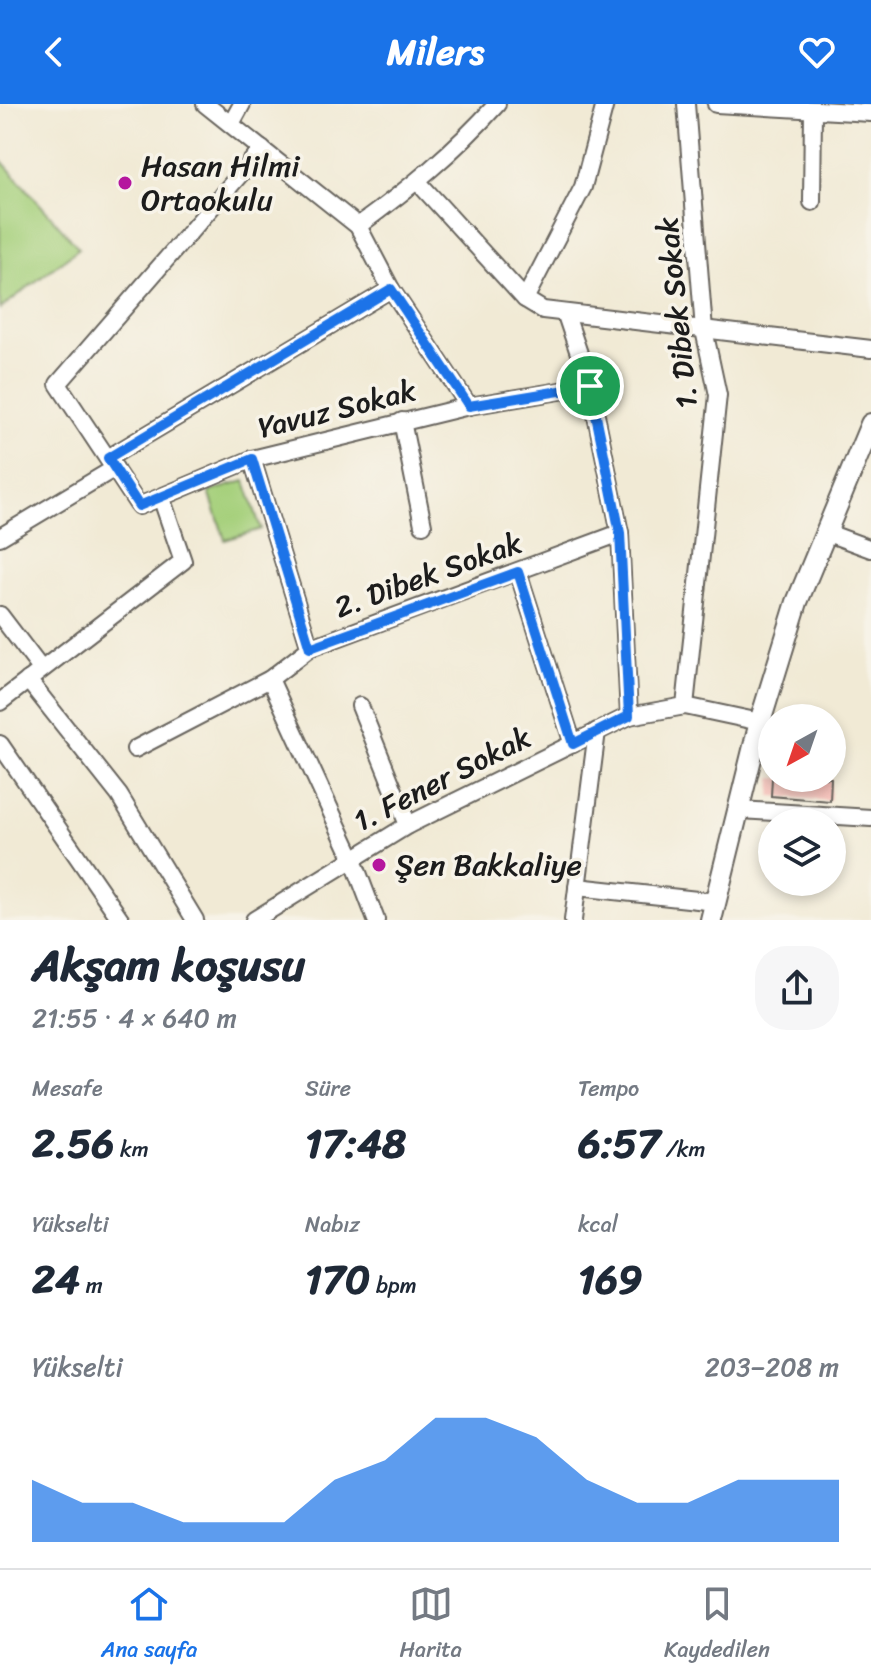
<!DOCTYPE html>
<html lang="tr">
<meta charset="utf-8">
<style>
body{margin:0;font-family:Sriracha,sans-serif;background:#f6f6f7;color:#1f2937;height:100vh;display:flex;flex-direction:column;font-size:30px;white-space:nowrap}
*{box-sizing:border-box;margin:0}
p{font-size:26px;color:#747a83}
.icon{flex:none;width:44px;height:44px;fill:none;stroke:currentColor;stroke-width:2;stroke-linecap:round;stroke-linejoin:round}
.map{position:relative;height:816px;overflow:hidden}
.details{display:flex;flex-direction:column;background:#fff;flex:1}
.details>*{flex:none}
.needle{width:52px;rotate:220deg}
.fabs{position:absolute;left:758px;top:600px;display:grid;gap:16px}
.fabs a{display:grid;place-items:center;width:88px;height:88px;border-radius:50%;background:#fff;box-shadow:0 4px 12px #0003;font-size:40px}
.pin{position:absolute;display:grid;place-items:center;width:68px;height:68px;color:#fff;margin:-34px;border:4px solid #fff;border-radius:50%;box-shadow:0 2px 8px #0007}
.round{display:grid;place-items:center;flex:none;width:84px;height:84px;border-radius:32px;background:#f6f6f7}
.headline{display:flex;align-items:center;justify-content:space-between;height:136px;padding:0 32px}
h1{font-size:44px;font-weight:800;line-height:60px}
.metrics{display:grid;grid-template-columns:repeat(3,1fr);gap:12px;height:136px;padding:8px 32px}
.metrics div{display:grid;align-content:center}
.metrics b{font-size:40px;font-weight:800}
.metrics small{font-size:22px;font-weight:400}
.metrics p{font-size:22px}
.chart{height:224px;padding:16px 32px}
.chart p{display:flex;justify-content:space-between}
.chart svg{width:100%;height:144px;margin-top:8px;fill:#1a73e8;opacity:.7}
header{display:flex;justify-content:space-between;align-items:center;height:104px;padding:0 32px;background:#1a73e8;color:#fff;font-size:36px;font-weight:800}
.menu{display:flex;justify-content:space-around;align-items:center;height:112px;border-top:2px solid #e0e1e3;background:#fff;font-size:22px;color:#747a83}
.menu a{display:grid;justify-items:center;gap:4px}
.menu .current{color:#1a73e8}
.map>svg:first-child{display:block}
.green{fill:#a6d07b;stroke:#61764c;stroke-width:2}
.building{fill:#f3a19d}
.lines{fill:none;stroke-linecap:round;stroke-linejoin:round}
.minor-casing{stroke:#67645d;stroke-width:20}
.tertiary-casing{stroke:#67645d;stroke-width:24}
.minor{stroke:#fff;stroke-width:16}
.tertiary{stroke:#fff;stroke-width:20}
.route-casing{stroke:#fff;stroke-width:16}
.route{stroke:#1a73e8;stroke-width:10}
.poi-dot{fill:#b5179e;stroke:#f7f3e8;stroke-width:3}
.labels{text-anchor:middle;stroke-width:7;stroke-linejoin:round;paint-order:stroke}
.poi-label{font-size:30px;fill:#1c1c1c;stroke:#f7f3e8;text-anchor:start}
.street-label{font-size:30px;fill:#1c1c1c;stroke:#f7f3e8}
</style>
<header><svg class="icon" aria-label="back" viewBox="0 0 24 24"><path d="M15 5l-7 7 7 7"/></svg>Milers<svg class="icon" aria-label="heart" viewBox="0 0 24 24"><path d="M12 20l-8-8c-3-5 5-10 8-4 3-6 11-1 8 4z"/></svg></header>
<div class="map">
<svg width="871" height="816" viewBox="0 0 871 816">
<rect width="100%" height="100%" fill="#f7f3e8"/>
<filter id="ink" filterUnits="userSpaceOnUse"><feTurbulence type="fractalNoise" baseFrequency=".0125" numOctaves="2"/><feDisplacementMap in="SourceGraphic" scale="16" xChannelSelector="R" yChannelSelector="G"/><feConvolveMatrix kernelMatrix="1 2 1 2 8 2 1 2 1" color-interpolation-filters="sRGB"/></filter>
<filter id="wash" filterUnits="userSpaceOnUse"><feTurbulence type="fractalNoise" baseFrequency=".006" numOctaves="4" result="noise"/><feDisplacementMap in="SourceGraphic" scale="32" xChannelSelector="R" yChannelSelector="G"/><feGaussianBlur stdDeviation="1.8" result="paint"/><feColorMatrix in="noise" values="0 0 0 0 0 0 0 0 0 0 0 0 0 0 0 0 0 1.4 0 .05"/><feComposite in="paint" operator="in"/></filter>
<g filter="url(#wash)">
<rect width="100%" height="100%" fill="#f1ead5"/>
<g class="green">
<path d="M 0,55 L 79,144 L 0,205 Z"/>
<path d="M 245,377 L 261,425 L 225,436 L 209,388 Z"/>
</g>
<g id="blocks">
<path class="building" d="M 772,674 L 831,674 L 830,697 L 771,692 Z"/>
</g>
</g>
<g filter="url(#ink)">
<use href="#blocks" fill-opacity="0" stroke="#67645d" stroke-width="2"/>
<g class="lines">
<defs>
<g id="minor">
<path d="M 205,0 L 358,122 L 391,185 L 469,302"/>
<path d="M 716,0 L 871,9"/>
<path d="M 231,20 L 242,0"/>
<path d="M 418,78 L 525,195 L 543,206 L 871,245"/>
<path d="M 812,98 L 813,7"/>
<path d="M 358,122 C 410,84 454,48 497,0"/>
<path d="M 525,195 L 583,83 L 605,0"/>
<path d="M 566,211 L 590,282 L 620,429 L 629,612"/>
<path d="M 402,317 L 423,421"/>
<path d="M 108,354 L 391,185"/>
<path d="M 252,355 L 310,544"/>
<path d="M 161,393 L 139,402 L 58,280 L 262,45"/>
<path d="M 825,428 L 871,445"/>
<path d="M 0,433 L 115,364"/>
<path d="M 518,468 L 573,640"/>
<path d="M 0,511 L 41,565"/>
<path d="M 270,575 L 352,753 L 376,816"/>
<path d="M 28,576 L 119,691 L 195,816"/>
<path d="M 0,598 L 183,457 L 161,393 L 252,355 L 469,302 L 590,282"/>
<path d="M 360,602 L 408,721"/>
<path d="M 685,602 L 718,291 L 704,226 L 686,0"/>
<path d="M 0,640 L 121,816"/>
<path d="M 135,645 L 270,575 L 310,544 L 620,429"/>
<path d="M 740,706 L 871,714"/>
<path d="M 577,783 L 716,798"/>
<path d="M 254,816 L 408,721 L 629,612 L 685,602 L 760,618"/>
<path d="M 573,816 L 597,627"/>
</g>
<path id="tertiary" d="M 711,816 L 760,618 L 797,498 L 871,320"/>
</defs>
<use href="#minor" class="minor-casing"/>
<use href="#tertiary" class="tertiary-casing"/>
<use href="#minor" class="minor"/>
<use href="#tertiary" class="tertiary"/>
</g>
</g>
<g class="lines" filter="url(#ink)">
<defs>
<path id="route" d="M 391,185 L 469,302 L 590,282 L 620,429 L 629,612 L 573,640 L 518,468 L 310,544 L 252,355 L 139,402 L 108,354 Z"/>
</defs>
<use href="#route" class="route-casing"/>
<use href="#route" class="route"/>
</g>
<g class="poi-dot">
<circle cx="125" cy="79" r="8"/>
<circle cx="379" cy="761" r="8"/>
</g>
<g class="labels">
<g class="poi-label">
<text x="141" y="72">Hasan Hilmi<tspan x="141" dy="34">Ortaokulu</tspan></text>
<text x="395" y="771">Şen Bakkaliye</text>
</g>
<g class="street-label">
<text transform="translate(677 209) rotate(-96)" y="10">1. Dibek Sokak</text>
<text transform="translate(337 305) rotate(-14)" y="10">Yavuz Sokak</text>
<text transform="translate(428 471) rotate(-20)" y="10">2. Dibek Sokak</text>
<text transform="translate(442 675) rotate(-27)" y="10">1. Fener Sokak</text>
</g>
</g>
</svg>
<div class="fabs">
<a><svg class="needle" viewBox="-14 -14 28 28"><path d="M0-13l5 13h-10z" fill="#e53935"/><path d="M0 13l5-13h-10z" fill="#747a83"/></svg></a>
<a><svg class="icon" aria-label="layers" viewBox="0 0 24 24"><path d="M12 4l9 5-9 5-9-5zM3 14l9 5 9-5"/></svg></a>
</div>
<div class="pin" style="left:590px;top:282px;background:#1e9e55"><svg class="icon" aria-label="arrive" viewBox="0 0 24 24"><path d="M6 21V4h12l-3 4 3 4H6"/></svg></div>
</div>
<section class="details">
<div class="headline"><div><h1>Akşam koşusu</h1><p>21:55 · 4 × 640 m</p></div><a class="round"><svg class="icon" aria-label="share" viewBox="0 0 24 24"><path d="M12 15V3M7 8l5-5 5 5M5 13v7h14v-7"/></svg></a></div>
<div class="metrics">
<div><p>Mesafe</p><b>2.56<small> km</small></b></div>
<div><p>Süre</p><b>17:48</b></div>
<div><p>Tempo</p><b>6:57<small> /km</small></b></div>
</div>
<div class="metrics">
<div><p>Yükselti</p><b>24<small> m</small></b></div>
<div><p>Nabız</p><b>170<small> bpm</small></b></div>
<div><p>kcal</p><b>169</b></div>
</div>
<div class="chart"><p><span>Yükselti</span>203–208 m</p>
<svg viewBox="0 0 160 44" preserveAspectRatio="none"><path d="M0 44V25L10 32L20 32L30 38L40 38L50 38L60 25L70 19L80 6L90 6L100 12L110 25L120 32L130 32L140 25L150 25L160 25V44z"/></svg>
</div>
</section>
<nav class="menu">
<a class="current"><svg class="icon" aria-label="home" viewBox="0 0 24 24"><path d="M3 11l9-7 9 7M6 9v11h12V9"/></svg>Ana sayfa</a>
<a><svg class="icon" aria-label="map" viewBox="0 0 24 24"><path d="M3 6l6-2 6 2 6-2v14l-6 2-6-2-6 2zM9 4v14M15 6v14"/></svg>Harita</a>
<a><svg class="icon" aria-label="saved" viewBox="0 0 24 24"><path d="M7 4h10v16l-5-4-5 4z"/></svg>Kaydedilen</a>
</nav>
